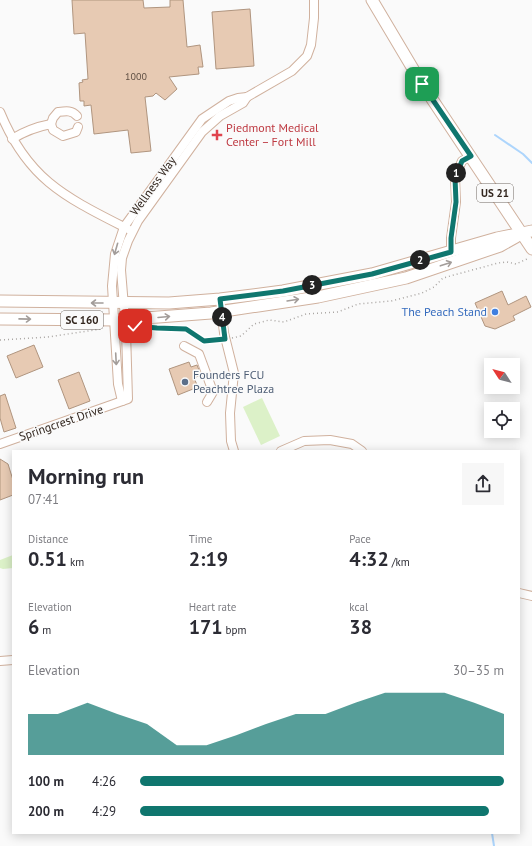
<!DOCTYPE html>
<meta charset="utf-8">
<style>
body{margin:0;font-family:"PT Sans",sans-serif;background:#f7f7f7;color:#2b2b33;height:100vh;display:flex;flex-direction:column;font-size:15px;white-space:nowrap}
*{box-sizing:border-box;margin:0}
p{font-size:13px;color:#7c7c81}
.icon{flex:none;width:22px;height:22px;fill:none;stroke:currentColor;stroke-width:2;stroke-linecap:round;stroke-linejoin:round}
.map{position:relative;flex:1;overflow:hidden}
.sheet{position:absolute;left:12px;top:450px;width:508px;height:384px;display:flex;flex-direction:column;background:#fff;border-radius:0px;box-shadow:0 2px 10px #0003}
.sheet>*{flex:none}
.needle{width:26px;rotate:306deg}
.buttons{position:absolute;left:484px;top:358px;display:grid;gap:8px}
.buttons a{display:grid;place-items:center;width:36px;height:36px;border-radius:0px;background:#fff;box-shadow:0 2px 10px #0003;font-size:20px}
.pin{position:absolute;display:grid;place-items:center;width:34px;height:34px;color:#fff;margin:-17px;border-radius:8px;box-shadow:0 2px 6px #0006}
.km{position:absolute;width:20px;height:20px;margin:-10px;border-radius:50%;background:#222;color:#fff;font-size:11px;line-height:20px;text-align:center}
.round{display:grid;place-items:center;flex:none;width:42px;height:42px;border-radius:0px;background:#f7f7f7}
.headline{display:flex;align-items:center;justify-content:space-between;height:68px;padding:0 16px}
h1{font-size:22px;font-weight:700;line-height:30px}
.metrics{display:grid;grid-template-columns:repeat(3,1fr);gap:6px;height:68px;padding:4px 16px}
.metrics div{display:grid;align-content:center}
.metrics b{font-size:20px;font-weight:700}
.metrics small{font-size:11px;font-weight:400}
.metrics p{font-size:11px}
.chart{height:112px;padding:8px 16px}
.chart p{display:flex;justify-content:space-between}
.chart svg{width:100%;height:72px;margin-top:4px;fill:#0f766e;opacity:.7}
ul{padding:0 16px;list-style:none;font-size:13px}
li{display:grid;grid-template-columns:64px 48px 1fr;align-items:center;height:30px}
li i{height:10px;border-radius:5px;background:#0f766e}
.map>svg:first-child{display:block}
.green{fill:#dcf1c8}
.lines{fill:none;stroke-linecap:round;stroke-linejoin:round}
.stream{stroke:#add5fc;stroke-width:2}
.building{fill:#e7cab3;stroke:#b0957f}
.minor-casing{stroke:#d0b19e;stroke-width:10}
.major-casing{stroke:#d0b19e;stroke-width:13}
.path{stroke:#aaa6a3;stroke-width:1.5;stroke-dasharray:1 3;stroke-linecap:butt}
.minor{stroke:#fff;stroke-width:8}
.major{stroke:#fff;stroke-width:11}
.oneway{stroke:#a39d9a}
.route-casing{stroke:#fff;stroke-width:8}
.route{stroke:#0f766e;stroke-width:5}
.health-dot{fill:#e0444e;stroke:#fafafa;stroke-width:1.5}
.shop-dot{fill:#3f7fe0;stroke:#fafafa;stroke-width:1.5}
.service-dot{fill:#5c6f8a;stroke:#fafafa;stroke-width:1.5}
.labels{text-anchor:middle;stroke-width:3;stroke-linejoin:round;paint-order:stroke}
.number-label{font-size:10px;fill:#5f4f43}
.shield{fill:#fafafa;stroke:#6e6660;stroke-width:1}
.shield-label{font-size:11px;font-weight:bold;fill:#32261e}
.health-label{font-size:12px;fill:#be3a42;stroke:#fafafa;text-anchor:start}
.street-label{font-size:12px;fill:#32261e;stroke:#fafafa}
.shop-label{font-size:12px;fill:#366cbe;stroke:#fafafa;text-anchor:end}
.service-label{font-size:12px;fill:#4e5e75;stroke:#fafafa;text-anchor:start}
</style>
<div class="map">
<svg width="532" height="846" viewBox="0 0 532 846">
<rect width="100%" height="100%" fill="#fafafa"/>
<g class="green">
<path d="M 262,398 L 280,436 L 261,445 L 243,407 Z"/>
<path d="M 13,555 L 13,568 L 3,569 L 0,568 L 0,560 Z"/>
</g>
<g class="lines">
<g class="stream">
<path d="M 495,135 L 523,154 L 532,163"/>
<path d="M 492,833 L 494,846"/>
</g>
</g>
<g class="building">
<path d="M 72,0 L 143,0 L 144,8 L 170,7 L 170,0 L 183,0 L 187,47 L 200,45 L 203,67 L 198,67 L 199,74 L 169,77 L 177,89 L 165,100 L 156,93 L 153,96 L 145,97 L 151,151 L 131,153 L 128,130 L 94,134 L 91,105 L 84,106 L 84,101 L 80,101 L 79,83 L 83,82 L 82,80 L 88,79 L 85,33 L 74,34 Z"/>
<path d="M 250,9 L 254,66 L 216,69 L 212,12 Z"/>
<path d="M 502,291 L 508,305 L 526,296 L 531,307 L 513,316 L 515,320 L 495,329 L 485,326 L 475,303 Z"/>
<path d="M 34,345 L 43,367 L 16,378 L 7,356 Z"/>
<path d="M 189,362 L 191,367 L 197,365 L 201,375 L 194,378 L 198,387 L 178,395 L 169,369 Z"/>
<path d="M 79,372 L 90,401 L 69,409 L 58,380 Z"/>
<path d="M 5,394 L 16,428 L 4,432 L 0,418 L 0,396 Z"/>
<path d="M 0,459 L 8,464 L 13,480 L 13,495 L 0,500 Z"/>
</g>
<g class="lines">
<defs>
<g id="minor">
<path d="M 0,112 C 28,180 65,197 128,229"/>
<path d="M 51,124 L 53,118 L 58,112 C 66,111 72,110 77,116"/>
<path d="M 12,139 C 25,131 35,127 51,124 L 53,130 L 63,136 L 76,132 L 78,127"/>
<path d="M 451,252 L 451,238 L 456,202 L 455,177 L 462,161 L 471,156"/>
<path d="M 220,299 L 224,333 L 234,373 L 230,413 L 231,441 L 234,451"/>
<path d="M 184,346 L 199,354 L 213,392 L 207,402"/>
<path d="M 122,401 L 118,384 L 112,286 L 115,254 L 124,227 L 202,119 L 229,101 L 238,98 L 247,97 L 292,71 L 307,56 L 311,45 L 314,18 L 314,0"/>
<path d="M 0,444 L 128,399 L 126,331 L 121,270 L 122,258 L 128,241 L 138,221 L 202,132 L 220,116 L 243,103 L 247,97"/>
<path d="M 281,451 L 304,441 L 330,440 L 352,444 L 362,451"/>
<path d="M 519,593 L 532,596"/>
<path d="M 0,661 L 13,660"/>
</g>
<g id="major">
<path d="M 372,0 L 422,84 L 532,249"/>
<path d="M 0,301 L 169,303 L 220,299 L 283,291 L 372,274 L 497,238 L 532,231"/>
<path d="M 0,319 L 119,320 L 211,313 L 318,297 L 406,278 L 500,246 L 516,237"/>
</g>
</defs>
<use href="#minor" class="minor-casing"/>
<use href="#major" class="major-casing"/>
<g class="path">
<path d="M 153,327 L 187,329 L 204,341 L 219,340"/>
<path d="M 232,338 L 241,336 L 254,324 L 269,320 L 284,322 L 306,314 L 338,312 L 358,304 L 391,301 L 422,293 L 434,287 L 443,278 L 498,263 L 507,262 L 516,264 L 527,259"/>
<path d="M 0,340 L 48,337 L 101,329"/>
</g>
<use href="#minor" class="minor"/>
<use href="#major" class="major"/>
</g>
<defs><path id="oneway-shaft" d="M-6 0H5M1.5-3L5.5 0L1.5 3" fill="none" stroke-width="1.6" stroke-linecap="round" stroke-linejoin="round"/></defs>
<g class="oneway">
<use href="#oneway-shaft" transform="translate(116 249) rotate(106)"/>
<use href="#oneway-shaft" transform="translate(446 264) rotate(-18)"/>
<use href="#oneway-shaft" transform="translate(293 300) rotate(-9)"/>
<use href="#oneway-shaft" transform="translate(97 303) rotate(-180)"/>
<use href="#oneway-shaft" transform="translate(164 317) rotate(-5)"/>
<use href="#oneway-shaft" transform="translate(25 319) rotate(1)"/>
<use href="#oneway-shaft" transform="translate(116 359) rotate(87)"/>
</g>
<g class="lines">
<defs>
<path id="route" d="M 135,326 L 157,328 L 186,329 L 204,341 L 225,339 L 220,299 L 283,291 L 372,274 L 451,252 L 451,238 L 456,202 L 455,178 L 462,161 L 471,156 L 422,84"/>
</defs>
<use href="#route" class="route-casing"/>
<use href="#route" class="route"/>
</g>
<path class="health-dot" d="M215 129h4v4h4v4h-4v4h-4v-4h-4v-4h4z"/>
<circle class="shop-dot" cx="495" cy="312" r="4"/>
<circle class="service-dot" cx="185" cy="382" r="4"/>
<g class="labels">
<g class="number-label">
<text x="136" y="80">1000</text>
</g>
<g class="shield">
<rect x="477" y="184" width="36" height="18" rx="3"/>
<rect x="61" y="311" width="42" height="18" rx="3"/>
</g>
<g class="shield-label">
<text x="495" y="197">US 21</text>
<text x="82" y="324">SC 160</text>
</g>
<g class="health-label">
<text x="226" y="132">Piedmont Medical<tspan x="226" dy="14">Center – Fort Mill</tspan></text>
</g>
<g class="street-label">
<text transform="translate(153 186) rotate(-54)" y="4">Wellness Way</text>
<text transform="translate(61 423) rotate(-19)" y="4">Springcrest Drive</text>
</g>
<g class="shop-label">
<text x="487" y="316">The Peach Stand</text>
</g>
<g class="service-label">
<text x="193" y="379">Founders FCU<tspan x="193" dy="14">Peachtree Plaza</tspan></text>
</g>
</g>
</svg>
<div class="buttons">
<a><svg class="needle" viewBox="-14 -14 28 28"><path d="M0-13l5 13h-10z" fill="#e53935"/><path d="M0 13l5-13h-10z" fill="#7c7c81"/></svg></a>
<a><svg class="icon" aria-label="locate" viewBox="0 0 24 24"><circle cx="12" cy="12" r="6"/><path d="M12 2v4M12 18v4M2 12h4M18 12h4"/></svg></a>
</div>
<div class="pin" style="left:422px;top:84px;background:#1e9e55"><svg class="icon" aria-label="arrive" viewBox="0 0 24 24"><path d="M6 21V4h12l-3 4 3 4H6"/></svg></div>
<div class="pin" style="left:135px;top:326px;background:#d93025"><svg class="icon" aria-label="check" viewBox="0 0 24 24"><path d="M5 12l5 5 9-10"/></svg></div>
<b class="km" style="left:456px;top:173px">1</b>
<b class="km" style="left:420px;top:260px">2</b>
<b class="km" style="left:312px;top:285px">3</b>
<b class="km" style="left:222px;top:317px">4</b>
<section class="sheet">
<div class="headline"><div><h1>Morning run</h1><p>07:41</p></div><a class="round"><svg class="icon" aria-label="share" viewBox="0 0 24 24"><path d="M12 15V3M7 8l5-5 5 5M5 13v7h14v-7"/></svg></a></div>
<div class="metrics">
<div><p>Distance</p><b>0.51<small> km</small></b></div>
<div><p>Time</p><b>2:19</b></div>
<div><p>Pace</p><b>4:32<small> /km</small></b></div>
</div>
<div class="metrics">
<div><p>Elevation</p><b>6<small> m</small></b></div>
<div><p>Heart rate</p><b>171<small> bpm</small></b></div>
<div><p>kcal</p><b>38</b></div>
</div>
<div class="chart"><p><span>Elevation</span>30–35 m</p>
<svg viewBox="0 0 160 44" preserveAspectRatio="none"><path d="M0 44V19L10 19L20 12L30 19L40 25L50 38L60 38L70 32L80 25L90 19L100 19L110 12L120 6L130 6L140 6L150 12L160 19V44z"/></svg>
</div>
<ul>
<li><b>100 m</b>4:26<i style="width:100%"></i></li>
<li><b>200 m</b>4:29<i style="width:96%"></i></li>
</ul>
</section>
</div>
